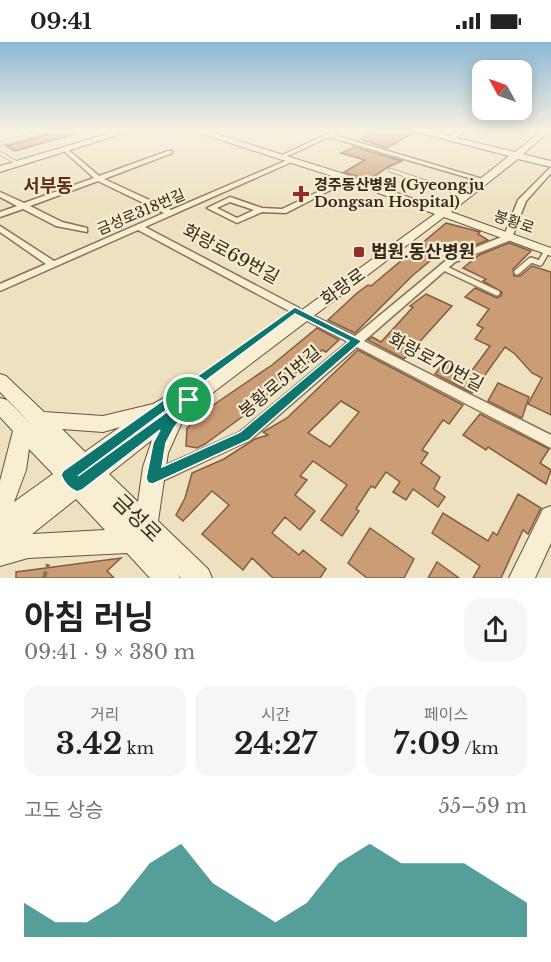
<!DOCTYPE html>
<html lang="ko">
<meta charset="utf-8">
<style>
body{margin:0;font-family:"Libre Baskerville","Noto Sans KR",serif;background:#f6f6f6;color:#222;height:100vh;display:flex;flex-direction:column;font-size:22px;white-space:nowrap}
*{box-sizing:border-box;margin:0}
p{font-size:20px;color:#767676}
.icon{flex:none;width:33px;height:33px;fill:none;stroke:currentColor;stroke-width:2;stroke-linecap:round;stroke-linejoin:round}
.map{position:relative;height:536px;overflow:hidden}
.details{display:flex;flex-direction:column;background:#fff;flex:1}
.details>*{flex:none}
.needle{width:39px;rotate:310deg}
.tools{position:absolute;left:472px;top:18px;display:grid;gap:12px}
.tools a{display:grid;place-items:center;width:60px;height:60px;border-radius:12px;background:#fff;box-shadow:0 3px 15px #0003;font-size:30px}
.pin{position:absolute;display:grid;place-items:center;width:51px;height:51px;color:#fff;margin:-26px;border:3px solid #fff;border-radius:50%;box-shadow:0 2px 6px #0007}
.round{display:grid;place-items:center;flex:none;width:63px;height:63px;border-radius:18px;background:#f6f6f6}
.overview{display:flex;align-items:center;justify-content:space-between;height:102px;padding:0 24px}
h1{font-size:33px;font-weight:700;line-height:45px}
.figures{display:grid;grid-template-columns:repeat(3,1fr);gap:9px;height:102px;padding:6px 24px}
.figures div{display:grid;align-content:center;border-radius:15px;background:#f6f6f6;text-align:center}
.figures b{font-size:30px;font-weight:700}
.figures small{font-size:16px;font-weight:400}
.figures p{font-size:16px}
.chart{height:168px;padding:12px 24px}
.chart p{display:flex;justify-content:space-between}
.chart svg{width:100%;height:108px;margin-top:6px;fill:#0f766e;opacity:.7}
.status{display:flex;justify-content:space-between;align-items:center;height:42px;padding:0 30px;background:#fff;direction:ltr}
.status svg{height:16px;fill:currentColor}
.map>svg:first-child{display:block}
.building{fill:#cb9d75;stroke:#845d3e;stroke-width:1.5;fill-rule:evenodd}
.lines{fill:none;stroke-linecap:round;stroke-linejoin:round}
.lane-far2-casing{stroke:#867258;stroke-width:4.5}
.lane-far1-casing{stroke:#867258;stroke-width:5}
.lane-casing{stroke:#867258;stroke-width:8}
.street-casing{stroke:#867258;stroke-width:3}
.secondary-casing{stroke:#67533b;stroke-width:2}
.path{stroke:#867258;stroke-width:4;stroke-dasharray:7 4.5;stroke-linecap:butt}
.lane-far2{stroke:#f8eed2;stroke-width:3}
.lane-far1{stroke:#f8eed2;stroke-width:4}
.lane{stroke:#f8eed2;stroke-width:5}
.street{fill:#f8eed2;fill-rule:evenodd}
.secondary{fill:#f8eed2;fill-rule:evenodd}
.route{fill:#0f766e;stroke:#fff;stroke-width:1.5;fill-rule:evenodd}
.poi-dot{fill:#942c29;stroke:#f5ebcf;stroke-width:2}
.labels{text-anchor:middle;stroke-width:4.5;stroke-linejoin:round;paint-order:stroke}
.far-poi-label{font-size:15px;font-weight:bold;fill:#35291c;stroke:#f5ebcf;text-anchor:start}
.far-street-label{font-size:15px;fill:#35291c;stroke:#f5ebcf}
.far-quarter-label{font-size:18px;font-weight:bold;fill:#612d1c;stroke:#f5ebcf}
.poi-label{font-size:18px;font-weight:bold;fill:#35291c;stroke:#f5ebcf;text-anchor:start}
.street-label{font-size:18px;fill:#35291c;stroke:#f5ebcf}
.near-street-label{font-size:21px;fill:#35291c;stroke:#f5ebcf}
</style>
<div class="status"><b>09:41</b><svg viewBox="0 0 49 12"><path d="M0 12V9h3v3zM5 12V6h3v6zM10 12V3h3v9zM15 12V0h3v12zM26 1h20v11H26zM47 4h2v5h-2z"/></svg></div>
<div class="map">
<svg width="551" height="536" viewBox="0 0 551 536">
<rect width="100%" height="100%" fill="#ede1bf"/>
<g class="building">
<path d="M 53,88 L 78,88 L 78,91 L 15,109 L 6,104 L 50,92 Z"/>
<path d="M 376,88 L 407,88 L 413,91 L 387,106 L 360,97 Z"/>
<path d="M 354,105 L 402,119 L 388,125 L 369,138 L 344,130 L 365,118 L 341,111 Z"/>
<path d="M 446,181 L 480,190 L 478,192 L 488,198 L 468,206 L 461,202 L 456,207 L 448,204 L 412,234 L 355,291 L 328,278 L 357,251 L 368,243 L 371,244 Z"/>
<path d="M 509,201 L 531,209 L 513,227 L 514,234 L 520,234 L 532,224 L 551,230 L 551,373 L 528,362 L 542,336 L 532,331 L 515,312 L 505,305 L 472,351 L 435,332 L 445,319 L 470,331 L 490,304 L 475,297 L 483,286 L 477,283 L 489,267 L 465,255 L 475,246 L 497,256 L 501,254 L 502,250 L 483,239 L 486,237 L 463,226 L 479,213 Z"/>
<path d="M 426,252 L 452,264 L 404,317 L 368,298 L 372,295 L 381,300 L 413,265 L 410,264 Z"/>
<path d="M 317,286 L 339,298 L 326,310 L 322,308 L 279,346 L 277,344 L 242,375 L 205,402 L 197,406 L 186,404 L 187,386 L 206,368 L 272,323 Z"/>
<path d="M 358,308 L 463,363 L 449,382 L 443,378 L 422,408 L 428,411 L 421,421 L 440,435 L 434,447 L 445,455 L 438,465 L 413,447 L 406,458 L 393,450 L 400,440 L 386,430 L 375,446 L 371,444 L 356,467 L 359,469 L 342,494 L 321,478 L 347,443 L 313,419 L 300,434 L 307,438 L 295,453 L 315,469 L 300,488 L 285,475 L 272,491 L 299,513 L 303,508 L 326,527 L 320,536 L 273,536 L 252,516 L 243,528 L 202,492 L 229,463 L 212,449 L 183,479 L 176,473 L 185,456 L 192,431 L 224,417 L 255,397 L 268,393 L 263,390 L 287,376 ZM 341,359 L 359,370 L 330,405 L 308,391 Z"/>
<path d="M 498,341 L 529,355 L 522,376 L 488,359 Z"/>
<path d="M 480,372 L 549,407 L 540,421 L 551,428 L 546,442 L 488,405 L 486,408 L 463,393 Z"/>
<path d="M 518,452 L 541,466 L 528,492 L 523,488 L 501,536 L 473,536 L 480,524 L 432,491 L 443,471 L 488,499 L 493,490 L 497,493 Z"/>
<path d="M 370,486 L 414,517 L 404,536 L 367,536 L 348,521 Z"/>
<path d="M 121,516 L 107,529 L 114,536 L 16,536 L 16,530 Z"/>
<path d="M 437,520 L 459,536 L 428,536 Z"/>
</g>
<g class="lines">
<defs>
<g id="lane-far2">
<path d="M 0,102 L 49,88"/>
<path d="M 0,111 L 19,122"/>
<path d="M 390,128 L 435,143"/>
</g>
<path id="lane-far1" d="M 430,141 L 459,151"/>
<g id="lane">
<path d="M 442,225 L 497,251"/>
<path d="M 517,230 L 531,218 L 540,221 L 547,209"/>
</g>
<g id="street">
<path d="M 336,88 L 338,90 L 334,93 L 489,139 L 483,140 L 329,95 L 283,116 L 278,115 Z"/>
<path d="M 460,88 L 468,88 L 452,98 L 448,98 L 448,96 Z"/>
<path d="M 66,106 L 99,134 L 168,109 L 172,109 L 172,111 L 104,137 L 171,168 L 290,117 L 294,117 L 294,119 L 145,185 L 299,266 L 300,268 L 299,270 L 291,270 L 138,188 L 0,249 L 0,242 L 46,222 L 0,190 L 0,184 L 54,219 L 164,171 L 98,139 L 30,164 L 62,180 L 87,186 L 87,190 L 56,184 L 23,167 L 0,175 L 0,170 L 17,164 L 0,155 L 0,150 L 24,161 L 94,136 L 64,109 L 63,108 Z"/>
<path d="M 551,125 L 551,131 L 526,159 L 511,198 L 455,220 L 364,299 L 551,393 L 551,406 L 357,305 L 250,398 L 158,441 L 153,443 L 148,441 L 145,436 L 148,431 L 240,390 L 348,300 L 300,275 L 299,273 L 300,271 L 308,271 L 355,294 L 449,216 L 504,194 L 518,158 Z"/>
<path d="M 347,136 L 352,137 L 286,171 L 262,170 L 237,181 L 207,166 L 230,155 L 262,166 L 282,167 ZM 230,160 L 254,168 L 237,176 L 217,166 Z"/>
</g>
<g id="secondary">
<path d="M 120,88 L 134,88 L 0,130 L 0,124 Z"/>
<path d="M 190,88 L 204,88 L 344,132 L 442,167 L 509,114 L 409,88 L 425,88 L 515,110 L 543,88 L 551,88 L 523,112 L 551,119 L 551,125 L 518,117 L 451,170 L 551,206 L 551,214 L 444,175 L 186,371 L 168,411 L 158,479 L 208,527 L 212,536 L 181,536 L 178,533 L 180,536 L 150,536 L 127,511 L 28,516 L 0,524 L 0,439 L 13,389 L 0,375 L 0,356 L 7,358 L 32,383 L 0,350 L 0,332 L 6,334 L 44,370 L 103,374 L 153,362 L 173,351 L 181,355 L 435,172 L 338,136 ZM 120,385 L 85,410 L 62,387 L 103,390 ZM 152,398 L 143,425 L 138,460 L 109,432 ZM 29,407 L 53,432 L 14,460 L 26,428 ZM 76,457 L 105,488 L 32,492 Z"/>
<path d="M 551,464 L 551,501 L 535,536 L 509,536 L 543,467 Z"/>
</g>
</defs>
<use href="#lane-far2" class="lane-far2-casing"/>
<use href="#lane-far1" class="lane-far1-casing"/>
<use href="#lane" class="lane-casing"/>
<use href="#street" class="street-casing"/>
<use href="#secondary" class="secondary-casing"/>
<path class="path" d="M 44,536 L 48,522"/>
<use href="#lane-far2" class="lane-far2"/>
<use href="#lane-far1" class="lane-far1"/>
<use href="#lane" class="lane"/>
<use href="#street" class="street"/>
<use href="#secondary" class="secondary"/>
</g>
<linearGradient id="sky" x2="0" y2="1"><stop stop-color="#8cb8d5"/><stop offset="0.54" stop-color="#f7f2e2"/><stop offset="1" stop-color="#f7f2e2" stop-opacity="0"/></linearGradient>
<rect width="551" height="163" fill="url(#sky)"/>
<path class="route" d="M 295,265 L 362,299 L 249,398 L 153,442 L 148,441 L 146,436 L 153,401 L 160,388 L 82,448 L 77,450 C 70,447 64,441 61,433 L 63,429 ZM 295,272 L 349,299 L 240,390 L 162,425 L 166,401 L 174,386 L 195,358 L 189,354 L 78,434 Z"/>
<g class="poi-dot">
<path d="M298 143h6v6h6v6h-6v6h-6v-6h-6v-6h6z"/>
<rect x="353" y="204" width="12" height="12" rx="3"/>
</g>
<g class="labels">
<g class="far-poi-label">
<text x="314" y="148">경주동산병원 (Gyeongju<tspan x="314" dy="17">Dongsan Hospital)</tspan></text>
</g>
<g class="far-street-label">
<text transform="translate(141 170) rotate(-23)" y="5">금성로318번길</text>
<text transform="translate(514 180) rotate(19)" y="5">봉황로</text>
</g>
<g class="far-quarter-label">
<text x="48" y="150">서부동</text>
</g>
<g class="poi-label">
<text x="371" y="216">법원.동산병원</text>
</g>
<g class="street-label">
<text transform="translate(231 212) rotate(28)" y="6">화랑로69번길</text>
<text transform="translate(343 245) rotate(-36)" y="6">화랑로</text>
<text transform="translate(436 320) rotate(28)" y="6">화랑로70번길</text>
<text transform="translate(280 340) rotate(-40)" y="6">봉황로51번길</text>
</g>
<g class="near-street-label">
<text transform="translate(137 476) rotate(44)" y="7">금성로</text>
</g>
</g>
</svg>
<div class="tools">
<a><svg class="needle" viewBox="-14 -14 28 28"><path d="M0-13l5 13h-10z" fill="#e53935"/><path d="M0 13l5-13h-10z" fill="#767676"/></svg></a>
</div>
<div class="pin" style="left:189px;top:358px;background:#1e9e55"><svg class="icon" aria-label="arrive" viewBox="0 0 24 24"><path d="M6 21V4h12l-3 4 3 4H6"/></svg></div>
</div>
<section class="details">
<div class="overview"><div><h1>아침 러닝</h1><p>09:41 · 9 × 380 m</p></div><a class="round"><svg class="icon" aria-label="share" viewBox="0 0 24 24"><path d="M12 15V3M7 8l5-5 5 5M5 13v7h14v-7"/></svg></a></div>
<div class="figures">
<div><p>거리</p><b>3.42<small> km</small></b></div>
<div><p>시간</p><b>24:27</b></div>
<div><p>페이스</p><b>7:09<small> /km</small></b></div>
</div>
<div class="chart"><p><span>고도 상승</span>55–59 m</p>
<svg viewBox="0 0 160 44" preserveAspectRatio="none"><path d="M0 44V30L10 38L20 38L30 30L40 14L50 6L60 22L70 30L80 38L90 30L100 14L110 6L120 14L130 14L140 14L150 22L160 30V44z"/></svg>
</div>
</section>
